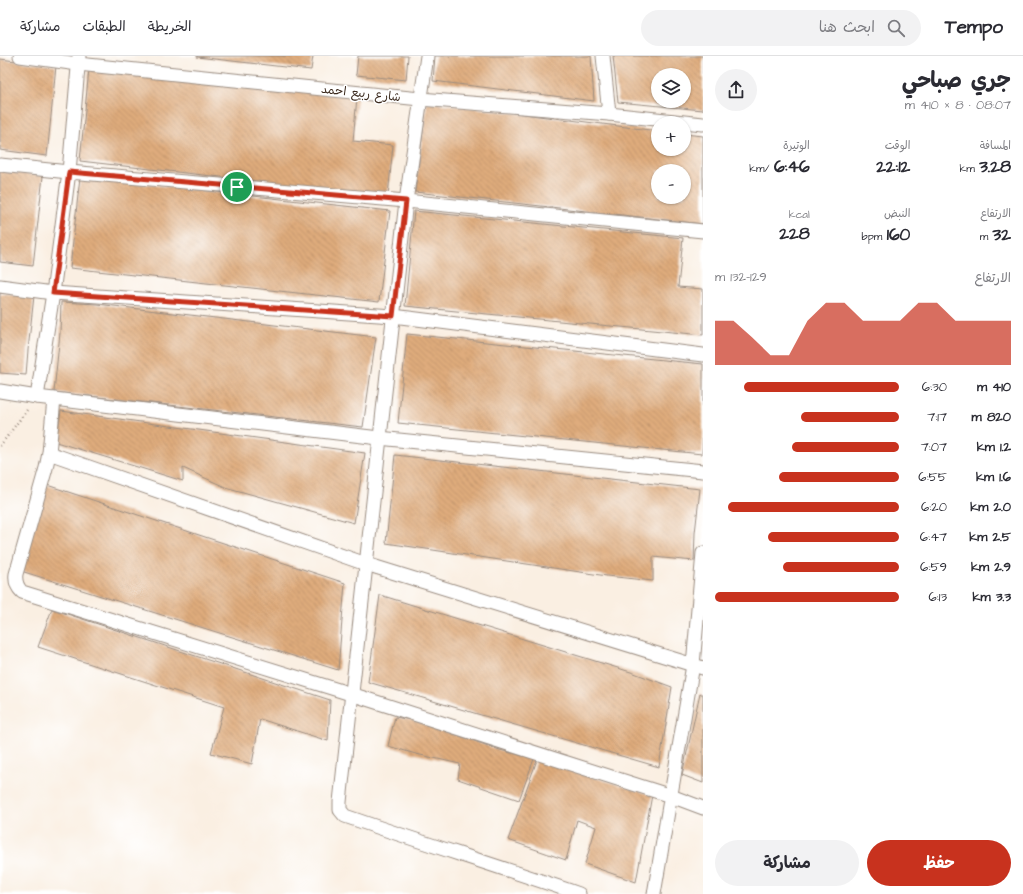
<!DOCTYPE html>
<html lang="ar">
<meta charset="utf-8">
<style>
body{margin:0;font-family:"Architects Daughter","Playpen Sans Arabic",sans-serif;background:#f2f2f3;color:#2b2b33;direction:rtl;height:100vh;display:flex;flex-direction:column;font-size:15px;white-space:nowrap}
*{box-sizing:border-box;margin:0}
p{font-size:13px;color:#7c7c81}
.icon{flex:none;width:22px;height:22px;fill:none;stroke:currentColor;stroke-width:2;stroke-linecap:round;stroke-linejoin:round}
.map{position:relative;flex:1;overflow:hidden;direction:ltr}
.sheet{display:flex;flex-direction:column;background:#fff;width:320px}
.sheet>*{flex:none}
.buttons{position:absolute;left:651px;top:12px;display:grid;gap:8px}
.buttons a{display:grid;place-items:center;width:40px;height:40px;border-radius:50%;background:#fff;box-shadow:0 1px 3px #0004;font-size:20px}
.pin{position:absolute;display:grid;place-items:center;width:34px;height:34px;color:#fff;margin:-17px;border:2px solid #fff;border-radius:50%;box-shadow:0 1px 4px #0007}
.round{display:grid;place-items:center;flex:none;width:42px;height:42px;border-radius:21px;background:#f2f2f3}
.head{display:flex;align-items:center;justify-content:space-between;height:68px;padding:0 12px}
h1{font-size:22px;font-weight:700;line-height:30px}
.stats{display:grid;grid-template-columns:repeat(3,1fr);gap:6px;height:68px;padding:4px 12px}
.stats div{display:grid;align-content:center}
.stats b{font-size:17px;font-weight:700}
.stats small{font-size:11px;font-weight:400}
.stats p{font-size:11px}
.chart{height:112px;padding:8px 12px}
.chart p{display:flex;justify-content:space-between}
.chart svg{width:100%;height:72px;margin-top:4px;fill:#c8321e;opacity:.7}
.primary-button{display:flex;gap:8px;margin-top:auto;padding:8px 12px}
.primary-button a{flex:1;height:46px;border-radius:24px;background:#c8321e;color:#fff;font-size:16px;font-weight:700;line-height:46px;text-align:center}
.primary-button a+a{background:#f2f2f3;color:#2b2b33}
ul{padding:0 12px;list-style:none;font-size:13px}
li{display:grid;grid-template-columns:64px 48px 1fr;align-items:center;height:30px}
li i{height:10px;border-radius:5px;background:#c8321e}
header{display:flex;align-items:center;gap:24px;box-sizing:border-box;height:56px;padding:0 20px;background:#fff;border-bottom:1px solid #e1e1e2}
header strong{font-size:19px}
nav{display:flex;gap:22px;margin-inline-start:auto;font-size:14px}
.search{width:280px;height:36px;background:#f2f2f3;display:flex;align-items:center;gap:10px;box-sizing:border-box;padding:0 14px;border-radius:22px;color:#7c7c81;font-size:15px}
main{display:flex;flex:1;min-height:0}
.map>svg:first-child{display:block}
.building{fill:url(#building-back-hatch);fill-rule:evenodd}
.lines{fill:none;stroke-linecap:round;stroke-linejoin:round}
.minor-casing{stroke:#9a8c80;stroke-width:15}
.path{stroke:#9a8c80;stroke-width:2.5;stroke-dasharray:1 3;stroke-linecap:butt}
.minor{stroke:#fff;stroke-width:13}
.route-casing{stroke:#fff;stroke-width:8}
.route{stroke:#c8321e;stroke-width:5}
.labels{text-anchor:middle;stroke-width:3;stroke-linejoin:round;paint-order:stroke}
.street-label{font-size:12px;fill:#3b2a1e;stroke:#fff}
</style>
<header>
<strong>Tempo</strong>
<div class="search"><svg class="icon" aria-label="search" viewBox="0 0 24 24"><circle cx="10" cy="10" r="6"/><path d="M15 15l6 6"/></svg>ابحث هنا</div>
<nav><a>الخريطة</a><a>الطبقات</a><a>مشاركة</a></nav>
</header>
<main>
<section class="sheet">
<div class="head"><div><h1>جري صباحي</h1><p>08:07 · 8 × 410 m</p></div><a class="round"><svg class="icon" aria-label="share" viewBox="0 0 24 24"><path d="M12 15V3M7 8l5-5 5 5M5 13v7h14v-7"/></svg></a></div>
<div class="stats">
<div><p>المسافة</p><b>3.28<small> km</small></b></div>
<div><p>الوقت</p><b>22:12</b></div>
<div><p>الوتيرة</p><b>6:46<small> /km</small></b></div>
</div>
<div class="stats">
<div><p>الارتفاع</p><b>32<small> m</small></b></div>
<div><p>النبض</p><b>160<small> bpm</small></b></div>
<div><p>kcal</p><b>228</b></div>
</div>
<div class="chart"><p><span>الارتفاع</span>129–132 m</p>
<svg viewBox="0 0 160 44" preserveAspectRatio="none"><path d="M0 44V17L10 17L20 27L30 38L40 38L50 17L60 6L70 6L80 17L90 17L100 17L110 6L120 6L130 17L140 17L150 17L160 17V44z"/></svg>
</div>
<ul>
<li><b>410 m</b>6:30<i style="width:84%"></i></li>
<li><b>820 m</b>7:17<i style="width:53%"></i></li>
<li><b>1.2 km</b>7:07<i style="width:58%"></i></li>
<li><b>1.6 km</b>6:55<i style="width:65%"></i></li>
<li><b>2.0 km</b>6:20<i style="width:93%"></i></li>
<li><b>2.5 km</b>6:47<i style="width:71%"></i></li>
<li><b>2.9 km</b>6:59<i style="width:63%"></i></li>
<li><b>3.3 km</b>6:13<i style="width:100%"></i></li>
</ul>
<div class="primary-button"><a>حفظ</a><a>مشاركة</a></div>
</section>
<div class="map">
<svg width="703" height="838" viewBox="0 0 703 838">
<defs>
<pattern id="building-back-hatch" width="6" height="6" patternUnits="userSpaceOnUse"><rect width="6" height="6" fill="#dfac7d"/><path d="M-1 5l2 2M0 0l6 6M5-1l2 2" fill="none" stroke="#b68c66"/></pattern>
</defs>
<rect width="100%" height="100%" fill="#fff"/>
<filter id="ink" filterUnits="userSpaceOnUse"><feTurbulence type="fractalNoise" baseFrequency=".025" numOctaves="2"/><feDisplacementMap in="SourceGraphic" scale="8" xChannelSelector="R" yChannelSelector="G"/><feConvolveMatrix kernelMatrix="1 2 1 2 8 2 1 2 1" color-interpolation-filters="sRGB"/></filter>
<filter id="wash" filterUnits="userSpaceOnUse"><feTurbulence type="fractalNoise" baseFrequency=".012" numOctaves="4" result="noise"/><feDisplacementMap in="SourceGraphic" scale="16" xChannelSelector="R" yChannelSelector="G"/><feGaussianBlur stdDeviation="0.9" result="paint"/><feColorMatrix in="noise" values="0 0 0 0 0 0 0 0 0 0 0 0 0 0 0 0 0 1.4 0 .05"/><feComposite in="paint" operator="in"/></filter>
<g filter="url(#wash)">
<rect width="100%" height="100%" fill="#faefe2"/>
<g id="blocks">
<g class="building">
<path d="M 197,0 L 313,0 L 311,14 L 197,1 Z"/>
<path d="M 358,0 L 408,0 L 406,24 L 356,19 Z"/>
<path d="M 435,0 L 591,0 L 594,45 L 433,25 Z"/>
<path d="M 613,0 L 703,0 L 703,54 L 618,46 ZM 658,19 L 684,19 L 684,45 L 658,45 Z"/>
<path d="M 0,3 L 56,10 L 47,100 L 0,94 Z"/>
<path d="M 89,13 L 357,41 L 353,85 L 393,89 L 388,140 L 80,105 Z"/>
<path d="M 427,46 L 658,75 L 658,93 L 684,93 L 684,78 L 703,80 L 703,168 L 415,136 ZM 658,115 L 684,115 L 684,141 L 658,141 Z"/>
<path d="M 0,115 L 43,120 L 33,210 L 0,206 Z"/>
<path d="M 80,121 L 390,155 L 379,246 L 70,212 Z"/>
<path d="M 414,155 L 683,182 L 678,231 L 703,233 L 703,279 L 405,250 Z"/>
<path d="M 0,237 L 34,240 L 28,294 L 26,319 L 0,317 Z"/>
<path d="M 61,246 L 97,248 L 376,281 L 363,371 L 54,336 L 60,277 Z"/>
<path d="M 407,278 L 703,308 L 703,383 L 702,398 L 398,367 Z"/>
<path d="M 61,355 L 365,397 L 354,467 L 225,431 L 183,412 L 183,425 L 56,386 Z"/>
<path d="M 395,399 L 700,433 L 695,477 L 694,505 L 653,501 L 653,525 L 607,520 L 386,487 Z"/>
<path d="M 47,429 L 345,527 L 338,614 L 21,515 Z"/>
<path d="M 380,539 L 634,617 L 672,631 L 659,711 L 368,626 Z"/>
<path d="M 52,553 L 330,644 L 328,685 L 260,663 L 252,708 L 211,697 L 224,651 L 38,591 Z"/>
<path d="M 700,637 L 703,639 L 703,727 L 682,719 Z"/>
<path d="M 395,661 L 417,665 L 500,694 L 534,703 L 519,744 L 458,723 L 460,708 L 416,698 L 388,690 Z"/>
<path d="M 537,704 L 652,739 L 636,826 L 585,808 L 596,771 L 577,764 L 566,804 L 508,784 Z"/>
</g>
</g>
</g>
<g filter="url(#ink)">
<use href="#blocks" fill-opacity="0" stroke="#9a8c80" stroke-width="1"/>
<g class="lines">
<defs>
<g id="minor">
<path d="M 20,0 L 78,8 L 420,43 L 609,58 L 703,68"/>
<path d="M 427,0 L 406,145 L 340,746 L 340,754 L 345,760 C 423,787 501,811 579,838"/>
<path d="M 603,0 L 609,58"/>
<path d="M 0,109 L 69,116 L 406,145 L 703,175"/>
<path d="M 0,230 L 53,237 L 393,260 L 703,299"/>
<path d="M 0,335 L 37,341 L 379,382 L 703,415"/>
<path d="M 37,341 L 53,237 L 69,116 L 79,0"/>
<path d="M 54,343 L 49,397 L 46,412 L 16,518 C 15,525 17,531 22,536 L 351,638 L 671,740 L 703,752"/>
<path d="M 49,397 L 366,508 L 703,612"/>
<path d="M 654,838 L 693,609 L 703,497"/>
</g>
</defs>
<use href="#minor" class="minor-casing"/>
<path class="path" d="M 0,390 L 27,354"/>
<use href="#minor" class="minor"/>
</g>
</g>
<g class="lines" filter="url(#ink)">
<defs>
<path id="route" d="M 69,116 L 406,145 L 393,260 L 53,237 Z"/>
</defs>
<use href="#route" class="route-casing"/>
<use href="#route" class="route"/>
</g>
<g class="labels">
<g class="street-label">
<text transform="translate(361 37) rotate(6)" y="4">شارع ربيع احمد</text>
</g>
</g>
</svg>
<div class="buttons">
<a><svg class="icon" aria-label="layers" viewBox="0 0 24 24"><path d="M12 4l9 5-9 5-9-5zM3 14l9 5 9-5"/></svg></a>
<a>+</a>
<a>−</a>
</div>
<div class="pin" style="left:237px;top:131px;background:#1e9e55"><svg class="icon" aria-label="arrive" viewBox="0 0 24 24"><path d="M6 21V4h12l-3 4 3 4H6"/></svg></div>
</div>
</main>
